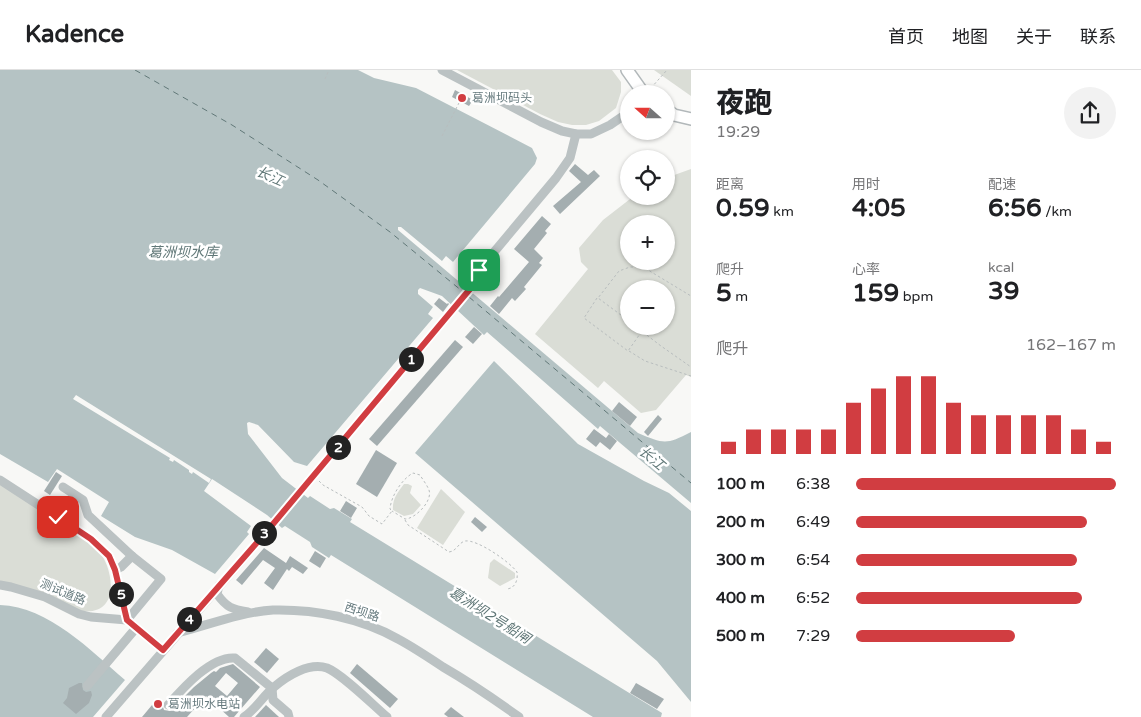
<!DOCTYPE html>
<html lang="zh">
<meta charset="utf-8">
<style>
body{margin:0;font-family:"Varela Round","Noto Sans SC",sans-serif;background:#f2f2f2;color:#202124;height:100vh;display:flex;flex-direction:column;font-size:19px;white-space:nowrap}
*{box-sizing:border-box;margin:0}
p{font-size:16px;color:#757577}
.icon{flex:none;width:28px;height:28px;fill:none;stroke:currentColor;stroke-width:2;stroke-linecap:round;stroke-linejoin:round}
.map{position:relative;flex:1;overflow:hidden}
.drawer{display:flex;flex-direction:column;background:#fff;width:450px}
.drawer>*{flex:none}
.needle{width:32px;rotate:291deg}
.fabs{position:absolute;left:620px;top:15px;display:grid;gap:10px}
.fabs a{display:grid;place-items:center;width:55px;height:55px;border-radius:50%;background:#fff;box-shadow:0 1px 4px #0004;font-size:25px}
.pin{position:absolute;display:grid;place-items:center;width:42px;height:42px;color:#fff;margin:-21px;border-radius:10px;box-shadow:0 2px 8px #0006}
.km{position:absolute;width:25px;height:25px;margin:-12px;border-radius:50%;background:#222;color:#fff;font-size:14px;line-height:25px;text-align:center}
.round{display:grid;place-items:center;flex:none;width:52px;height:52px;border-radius:26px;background:#f2f2f2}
.head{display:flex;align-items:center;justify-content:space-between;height:85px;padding:0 25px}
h1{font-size:28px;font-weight:800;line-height:38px}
.figures{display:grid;grid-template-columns:repeat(3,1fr);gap:8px;height:85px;padding:5px 25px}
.figures div{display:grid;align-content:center}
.figures b{font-size:25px;font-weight:800}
.figures small{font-size:14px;font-weight:400}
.figures p{font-size:14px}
.chart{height:140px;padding:10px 25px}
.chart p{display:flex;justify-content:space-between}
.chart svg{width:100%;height:90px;margin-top:5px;stroke:#d13d41;stroke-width:6}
ul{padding:0 25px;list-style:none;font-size:16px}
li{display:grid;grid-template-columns:80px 60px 1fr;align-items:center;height:38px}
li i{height:12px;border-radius:6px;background:#d13d41}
header{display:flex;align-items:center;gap:30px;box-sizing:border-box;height:70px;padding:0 25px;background:#fff;border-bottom:1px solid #e0e0e0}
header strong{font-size:24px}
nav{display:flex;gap:28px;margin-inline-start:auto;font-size:18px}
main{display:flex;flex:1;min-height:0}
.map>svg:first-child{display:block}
.green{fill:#daddd6;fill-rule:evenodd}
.water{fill:#b5c3c4}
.pier{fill:#f8f8f6}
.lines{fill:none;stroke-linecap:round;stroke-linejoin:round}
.ferry{stroke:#617878;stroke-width:1;stroke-dasharray:6 5;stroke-linecap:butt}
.building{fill:#a4aeb0;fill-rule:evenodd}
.major-casing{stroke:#b2b8ba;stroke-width:14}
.path{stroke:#b8bdbe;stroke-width:1;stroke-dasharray:2.5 2.5;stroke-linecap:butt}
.minor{stroke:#bbc2c3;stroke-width:9}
.major{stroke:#fff;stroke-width:11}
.route-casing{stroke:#fff;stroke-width:10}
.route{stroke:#d13d41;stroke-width:6}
.poi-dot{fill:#d13d41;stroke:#fff;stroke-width:2}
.labels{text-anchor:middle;stroke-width:5;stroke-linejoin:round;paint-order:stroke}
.poi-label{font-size:12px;fill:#667a7e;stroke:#fff;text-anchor:start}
.street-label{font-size:12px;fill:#667a7e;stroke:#fff}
.water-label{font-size:14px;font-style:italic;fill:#617878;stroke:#fff}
</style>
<header>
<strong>Kadence</strong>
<nav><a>首页</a><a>地图</a><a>关于</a><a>联系</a></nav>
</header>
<main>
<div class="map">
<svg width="691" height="647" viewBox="0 0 691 647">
<rect width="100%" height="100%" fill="#f8f8f6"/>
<g class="green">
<path d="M 457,0 L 612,0 L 621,12 L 621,22 L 616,38 L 599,51 L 586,55 L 572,55 L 558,52 L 540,44 Z"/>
<path d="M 654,0 L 691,0 L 691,26 Z"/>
<path d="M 691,99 L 691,307 L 686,305 L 656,340 L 641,343 L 604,311 L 598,318 L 535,264 L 588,199 L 581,192 L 579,178 L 603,150 L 634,126 L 666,126 L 666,108 ZM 629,154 L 666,154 L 666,191 L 629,191 ZM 629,219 L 666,219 L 666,256 L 629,256 Z"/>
<path d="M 0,413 C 20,426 40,440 61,453 C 73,461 88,469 98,480 C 109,492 116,520 106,533 C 100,541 91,542 82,541 L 0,513 Z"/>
<path d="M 404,414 L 408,414 L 412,416 L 410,423 L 421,435 L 413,444 L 404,446 L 393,440 C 392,429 398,422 404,414 Z"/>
<path d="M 441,419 L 465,442 L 443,475 L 417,458 Z"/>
<path d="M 494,489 L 515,503 L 515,508 L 500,516 L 488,508 L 490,493 Z"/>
</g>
<g class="water">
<path d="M 0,0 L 358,0 L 374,8 L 416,18 L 532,78 L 537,88 L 535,94 L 453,192 L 446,186 L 442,191 L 401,157 L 398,157 L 398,160 L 638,363 C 664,374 666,375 691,362 L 691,433 L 600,356 L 598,359 L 487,262 L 484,265 L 442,226 L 420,218 L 418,220 L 418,224 L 433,237 L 428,244 L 433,248 L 307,396 L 294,392 L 258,355 L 249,352 L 247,353 L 248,364 L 282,408 L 308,428 L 310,426 L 330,439 L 334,438 L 352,449 L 350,452 L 662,643 L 661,647 L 593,647 L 331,485 L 329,488 L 312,477 L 310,472 L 285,456 L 282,458 L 267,445 L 212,409 L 204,421 L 251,456 L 247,462 L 249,464 L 215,504 L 172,480 L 135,467 L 101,446 L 109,432 L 57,399 L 48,412 L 0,384 Z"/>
<path d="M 494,291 L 578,374 L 644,411 L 669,423 L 691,441 L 691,632 L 657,591 L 415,383 Z"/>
<path d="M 0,535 C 49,537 90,580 125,610 L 93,647 L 0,647 Z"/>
</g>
<path class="pier" d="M 76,325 L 211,409 L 209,413 L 193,402 L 192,404 L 189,402 L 189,400 L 174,390 L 173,392 L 169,390 L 170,388 L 73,329 Z"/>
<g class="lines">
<g class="ferry">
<path d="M 135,0 L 232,55 L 318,110 L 390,162 L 462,221"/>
<path d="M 469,227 L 691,413"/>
</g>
</g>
<g class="building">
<path d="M 455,20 L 473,30 L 469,36 L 452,27 Z"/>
<path d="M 575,94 L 588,105 L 594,100 L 600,106 L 560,144 L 553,136 L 581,112 L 569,101 Z"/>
<path d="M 542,146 L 551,154 L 545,161 L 547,163 L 534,179 L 543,188 L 539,193 L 542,195 L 524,217 L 526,219 L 515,231 L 512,228 L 499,244 L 490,236 L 498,226 L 499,227 L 529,192 L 514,179 Z"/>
<path d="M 439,228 L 447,234 L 448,233 L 449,234 L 443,242 L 434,234 Z"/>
<path d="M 474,257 L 482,264 L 473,274 L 465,267 Z"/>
<path d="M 455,270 L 463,277 L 377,376 L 369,369 Z"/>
<path d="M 619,332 L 637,347 L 630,356 L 612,341 Z"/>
<path d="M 658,345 L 662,349 L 648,366 L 644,362 Z"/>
<path d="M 594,359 L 606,368 L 609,364 L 617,371 L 610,380 L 600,372 L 596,377 L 586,369 Z"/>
<path d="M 376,380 L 397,393 L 377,427 L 356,414 Z"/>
<path d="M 56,402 L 62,406 L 50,425 L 44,421 Z"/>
<path d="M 346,431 L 357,438 L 351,448 L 340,441 Z"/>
<path d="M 475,447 L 487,457 L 482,462 L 471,452 Z"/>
<path d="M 264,478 L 286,493 L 290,486 L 308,498 L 303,504 L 292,497 L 289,501 L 287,499 L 273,520 L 264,513 L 275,498 L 263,490 L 242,515 L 236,510 Z"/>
<path d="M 315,481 L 326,488 L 320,498 L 309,491 Z"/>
<path d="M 266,578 L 279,589 L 267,603 L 254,592 Z"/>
<path d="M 233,594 L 260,617 L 234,647 L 229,647 L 206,626 L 187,647 L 142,647 L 157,629 L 162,634 L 164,640 L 170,641 L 194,617 L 211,603 L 214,601 L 216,602 L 220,598 ZM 226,603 L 238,613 L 227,626 L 215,616 Z"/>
<path d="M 357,594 L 398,629 L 390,638 L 350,603 Z"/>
<path d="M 79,613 L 82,613 L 83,620 L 86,622 L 91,621 L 92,625 L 89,633 L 76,644 L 63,633 L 67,628 L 69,618 Z"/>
<path d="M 636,613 L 664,629 L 657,639 L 630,623 Z"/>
<path d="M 266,635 L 279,647 L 255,647 Z"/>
<path d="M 451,637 L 464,647 L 448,647 L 444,644 Z"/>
</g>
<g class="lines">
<defs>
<g id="major">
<path d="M 627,0 L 644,24"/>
<path d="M 666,39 L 674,45 L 691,49"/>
</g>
</defs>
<use href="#major" class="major-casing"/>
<g class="path">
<path d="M 325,9 L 329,0"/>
<path d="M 651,18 L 667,0"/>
<path d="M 442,66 L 460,31"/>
<path d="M 597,228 L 584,248 L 628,281 L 642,261"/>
<path d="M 629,251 L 598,228 L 619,201 L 630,197 L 643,197 L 691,226"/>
<path d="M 635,256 L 661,276 L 691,297"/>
<path d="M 629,281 L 645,291 L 691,306"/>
<path d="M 319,411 L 323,415 L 362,437 L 369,446 L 382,454 L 392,441 L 390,439 C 391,426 402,409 413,403 L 420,405 C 423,410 427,415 429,420 C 433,431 415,449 405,449 L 392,441"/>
<path d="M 405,450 L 408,455 L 449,482 C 457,481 458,473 465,471 C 477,469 510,492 517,502 C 518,509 516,518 507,519"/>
</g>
<g class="minor">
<path d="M 442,0 L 541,52 L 562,61 L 576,64 L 591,64 L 610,55 L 629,42"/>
<path d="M 0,410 L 91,469 L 109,486 L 115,500 L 127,550 L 91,547 L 79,544 L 45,527 L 11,517 L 0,515"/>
<path d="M 63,417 L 83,430 L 88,445 L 132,486 L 161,509 L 127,550 L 163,580"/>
<path d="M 115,500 L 121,497 L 132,486"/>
<path d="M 219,515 L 217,524 C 227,538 232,539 248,542"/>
<path d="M 177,563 C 208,555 241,542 273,540 C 315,539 361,548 398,569 C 413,577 428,587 443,597 C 469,612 494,629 519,647"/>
<path d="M 87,616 L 136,558"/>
<path d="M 168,635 C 183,618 211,586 235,588 L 272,618 L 273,630 L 288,643 L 289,647"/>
<path d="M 106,647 L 268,460 L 476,212 L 479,200 L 556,108 L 570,88 L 576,64"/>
<path d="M 244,647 C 256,639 263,626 274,617 C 287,606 309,592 327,598 C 342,604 373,635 387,647"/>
</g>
<use href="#major" class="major"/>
</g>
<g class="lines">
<defs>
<path id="route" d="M 58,447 L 91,469 L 109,486 L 115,500 L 127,550 L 163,580 L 268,460 L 470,219 L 478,210 L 479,200"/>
</defs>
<use href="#route" class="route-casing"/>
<use href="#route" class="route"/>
</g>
<g class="poi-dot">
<circle cx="462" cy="28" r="5"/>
<circle cx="158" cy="634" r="5"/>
</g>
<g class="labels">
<g class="poi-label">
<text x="472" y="32">葛洲坝码头</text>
<text x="168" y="638">葛洲坝水电站</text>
</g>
<g class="street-label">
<text transform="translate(63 522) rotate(23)" y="4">测试道路</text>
<text transform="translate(362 542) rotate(18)" y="4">西坝路</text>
</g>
<g class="water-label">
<text transform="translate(270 106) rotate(24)" y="5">长江</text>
<text x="183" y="187">葛洲坝水库</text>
<text transform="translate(652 388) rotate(40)" y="5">长江</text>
<text transform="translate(490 545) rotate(32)" y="5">葛洲坝2号船闸</text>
</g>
</g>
</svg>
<div class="fabs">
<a><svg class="needle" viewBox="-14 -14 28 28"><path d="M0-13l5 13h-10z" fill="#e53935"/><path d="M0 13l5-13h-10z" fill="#757577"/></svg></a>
<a><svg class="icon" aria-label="locate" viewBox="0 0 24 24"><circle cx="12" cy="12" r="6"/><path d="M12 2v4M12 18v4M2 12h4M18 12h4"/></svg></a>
<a>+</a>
<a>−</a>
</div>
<div class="pin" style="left:479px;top:200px;background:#1e9e55"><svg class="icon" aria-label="arrive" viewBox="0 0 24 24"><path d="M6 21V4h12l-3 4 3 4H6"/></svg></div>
<div class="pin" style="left:58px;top:447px;background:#d93025"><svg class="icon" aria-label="check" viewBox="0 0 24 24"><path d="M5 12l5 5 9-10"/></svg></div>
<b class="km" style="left:411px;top:289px">1</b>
<b class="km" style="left:338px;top:377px">2</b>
<b class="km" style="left:264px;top:463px">3</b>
<b class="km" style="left:189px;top:549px">4</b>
<b class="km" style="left:121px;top:524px">5</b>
</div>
<section class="drawer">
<div class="head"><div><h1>夜跑</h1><p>19:29</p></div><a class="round"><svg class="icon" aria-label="share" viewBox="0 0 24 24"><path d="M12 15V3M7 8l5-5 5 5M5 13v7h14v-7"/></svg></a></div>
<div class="figures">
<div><p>距离</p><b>0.59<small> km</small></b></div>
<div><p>用时</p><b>4:05</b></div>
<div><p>配速</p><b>6:56<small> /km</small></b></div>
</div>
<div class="figures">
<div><p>爬升</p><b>5<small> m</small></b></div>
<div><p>心率</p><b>159<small> bpm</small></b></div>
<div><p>kcal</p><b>39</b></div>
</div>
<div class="chart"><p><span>爬升</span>162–167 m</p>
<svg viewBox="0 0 160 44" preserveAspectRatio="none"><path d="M5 44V38M15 44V32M25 44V32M35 44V32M45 44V32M55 44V19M65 44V12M75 44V6M85 44V6M95 44V19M105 44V25M115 44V25M125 44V25M135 44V25M145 44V32M155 44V38"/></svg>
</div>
<ul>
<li><b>100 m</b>6:38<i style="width:100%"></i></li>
<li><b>200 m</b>6:49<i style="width:89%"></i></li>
<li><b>300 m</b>6:54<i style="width:85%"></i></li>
<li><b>400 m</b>6:52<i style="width:87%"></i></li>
<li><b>500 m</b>7:29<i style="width:61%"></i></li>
</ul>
</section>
</main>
